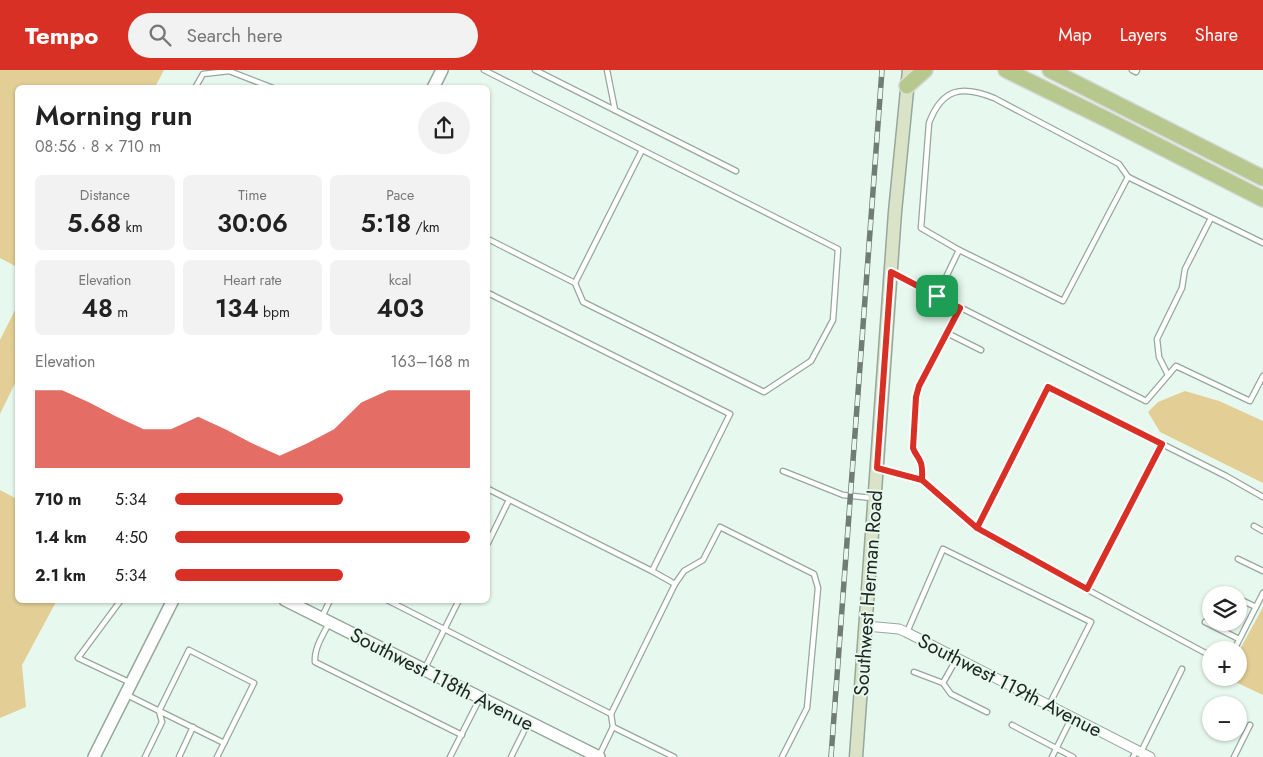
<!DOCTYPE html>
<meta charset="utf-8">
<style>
body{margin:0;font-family:Jost,sans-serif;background:#f2f2f2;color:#222;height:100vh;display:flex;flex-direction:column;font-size:19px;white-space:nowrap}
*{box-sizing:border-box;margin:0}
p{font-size:16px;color:#767676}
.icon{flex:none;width:28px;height:28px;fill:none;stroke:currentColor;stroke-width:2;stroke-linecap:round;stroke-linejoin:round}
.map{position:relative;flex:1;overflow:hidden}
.details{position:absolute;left:15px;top:15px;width:475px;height:518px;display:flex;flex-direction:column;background:#fff;border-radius:8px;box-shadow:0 1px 4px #0004}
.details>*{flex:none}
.tools{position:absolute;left:1202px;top:516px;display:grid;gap:10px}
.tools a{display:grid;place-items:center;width:45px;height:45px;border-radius:50%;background:#fff;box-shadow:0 1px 4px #0004;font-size:25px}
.pin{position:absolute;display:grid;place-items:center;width:42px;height:42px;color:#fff;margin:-21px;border-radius:10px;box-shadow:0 2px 8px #0006}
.round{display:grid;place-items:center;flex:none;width:52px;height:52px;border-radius:26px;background:#f2f2f2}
.headline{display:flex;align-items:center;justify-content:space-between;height:85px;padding:0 20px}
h1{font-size:28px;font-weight:600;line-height:38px}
.figures{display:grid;grid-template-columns:repeat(3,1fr);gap:8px;height:85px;padding:5px 20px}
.figures div{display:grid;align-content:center;border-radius:8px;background:#f2f2f2;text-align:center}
.figures b{font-size:25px;font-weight:600}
.figures small{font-size:14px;font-weight:400}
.figures p{font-size:14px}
.chart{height:140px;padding:10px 20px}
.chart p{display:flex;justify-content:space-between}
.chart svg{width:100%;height:90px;margin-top:5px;fill:#d93025;opacity:.7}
ul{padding:0 20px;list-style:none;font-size:16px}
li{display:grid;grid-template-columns:80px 60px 1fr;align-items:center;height:38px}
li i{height:12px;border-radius:6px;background:#d93025}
header{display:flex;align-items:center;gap:30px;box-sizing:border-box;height:70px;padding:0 25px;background:#d93025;color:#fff}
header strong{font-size:24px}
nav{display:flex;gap:28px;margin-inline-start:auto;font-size:18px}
.search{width:350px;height:45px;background:#f2f2f2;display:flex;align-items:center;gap:12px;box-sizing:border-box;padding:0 18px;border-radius:28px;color:#767676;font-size:19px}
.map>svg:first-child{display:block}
.green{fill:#e3ce95}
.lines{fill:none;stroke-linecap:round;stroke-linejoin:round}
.service-casing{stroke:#96a79c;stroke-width:7}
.minor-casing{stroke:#96a79c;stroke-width:11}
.tertiary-casing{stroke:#96a79c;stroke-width:14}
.secondary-casing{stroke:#96a79c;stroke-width:15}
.primary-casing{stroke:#d6d8d7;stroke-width:18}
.service{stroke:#fff;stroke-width:4.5}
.minor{stroke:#fff;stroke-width:9}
.tertiary{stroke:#fff;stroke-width:11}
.secondary{stroke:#dae3c7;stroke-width:12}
.primary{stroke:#b6c88e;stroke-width:15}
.rail-casing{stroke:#707c75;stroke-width:5.5}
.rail{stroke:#e7f9ee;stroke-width:4;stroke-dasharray:11;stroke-linecap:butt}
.route-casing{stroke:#fff;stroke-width:10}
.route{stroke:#d93025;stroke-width:6}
.labels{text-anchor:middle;stroke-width:4;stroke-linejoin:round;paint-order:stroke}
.street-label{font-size:20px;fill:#1e2521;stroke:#e7f9ee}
</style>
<header>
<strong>Tempo</strong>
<div class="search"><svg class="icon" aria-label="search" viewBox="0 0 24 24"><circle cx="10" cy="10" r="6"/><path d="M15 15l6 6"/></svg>Search here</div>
<nav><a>Map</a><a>Layers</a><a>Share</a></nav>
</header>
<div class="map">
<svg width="1263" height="687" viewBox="0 0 1263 687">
<rect width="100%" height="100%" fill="#e7f9ee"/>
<g class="green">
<path d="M 0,0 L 164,0 L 155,17 L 18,18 L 17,197 L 0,188 Z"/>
<path d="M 17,236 L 17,309 L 0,344 L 0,270 Z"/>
<path d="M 1185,321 L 1219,331 L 1263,351 L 1263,413 L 1160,362 L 1148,342 L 1158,332 Z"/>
<path d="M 0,420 L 17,429 L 18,530 L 57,530 L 22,595 L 26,637 L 0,648 Z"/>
<path d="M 1263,537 L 1263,625 L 1227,608 L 1239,608 L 1239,581 Z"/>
</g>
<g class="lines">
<defs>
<g id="service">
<path d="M 484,0 L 838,179 L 833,250 L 811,291 L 764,322 L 583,232 L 575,213 L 488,169"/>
<path d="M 535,0 L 736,101"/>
<path d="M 607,0 L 615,40"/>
<path d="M 1132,0 L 1136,2 L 1137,0"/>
<path d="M 195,18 L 203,4 L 229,1 L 273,18"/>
<path d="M 959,180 L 921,158 L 929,53 C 942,18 962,15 994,28 L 1119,94 L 1128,107"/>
<path d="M 892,203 L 1146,331 L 1176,296 L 1250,331 L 1263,306"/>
<path d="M 575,213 L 642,80"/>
<path d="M 488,223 L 730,344 L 652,501 L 488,419"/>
<path d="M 937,226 L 959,180 L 1063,231 L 1128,107 L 1263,173"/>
<path d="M 947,263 L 981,280"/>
<path d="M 1168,305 L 1159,287 L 1157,269 L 1182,218 L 1185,199 L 1211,148"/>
<path d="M 878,398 L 922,410 L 977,458 L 997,471 L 1211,586"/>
<path d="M 783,401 L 843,425 L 872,428"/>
<path d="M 922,410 C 922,390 919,394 913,378 L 916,327 L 919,316 L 960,238"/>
<path d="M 1254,456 L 1263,461"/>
<path d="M 977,458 L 1048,317 L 1226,406 L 1263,427"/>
<path d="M 488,473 L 509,430"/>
<path d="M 1238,489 L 1263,501"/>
<path d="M 652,501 L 675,514"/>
<path d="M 1087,519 L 1162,374"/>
<path d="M 1222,521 L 1231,525"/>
<path d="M 1239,529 L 1256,537"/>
<path d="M 121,530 L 78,588 L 131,613"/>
<path d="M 387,530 L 611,644 L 675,514 L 684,501 L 703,490 L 720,457 L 814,504 L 818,518 L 807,638 L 782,687"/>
<path d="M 322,547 L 330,530"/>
<path d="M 1205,552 L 1239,569"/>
<path d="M 329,553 C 323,565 314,578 315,592 L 462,665"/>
<path d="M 907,562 L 943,479 L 1091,552 L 1049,635"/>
<path d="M 1234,580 L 1263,523"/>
<path d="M 957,588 L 943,613 L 951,624 L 987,642"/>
<path d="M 425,598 L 459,530"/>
<path d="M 914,602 L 943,613"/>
<path d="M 127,625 C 160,641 192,657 224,673 L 254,613 L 189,580 L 159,641 L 162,652 L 145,687"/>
<path d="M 1012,655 L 1073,687"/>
<path d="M 613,657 L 674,687"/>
<path d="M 1141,682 L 1182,599"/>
<path d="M 599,686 L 613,657 L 611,644"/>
<path d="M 179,687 L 193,657"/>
<path d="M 217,687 L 224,673"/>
<path d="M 450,687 L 480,628"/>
<path d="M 511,687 L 528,653"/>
<path d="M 1052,687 L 1072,647"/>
<path d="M 1133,687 L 1137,680"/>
<path d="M 1234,687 L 1250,655"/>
</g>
<path id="minor" d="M 866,556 L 899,559 L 906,562 L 1150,687"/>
<g id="tertiary">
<path d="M 433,18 L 442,0"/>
<path d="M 285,530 L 599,687"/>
<path d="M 94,687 L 173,530"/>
</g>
<path id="secondary" d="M 856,687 L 895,142 L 909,0"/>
<g id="primary">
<path d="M 1006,0 L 1106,49 L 1263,129"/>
<path d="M 1050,0 L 1263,108"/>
<path d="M 907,16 L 925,0"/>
</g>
</defs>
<use href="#service" class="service-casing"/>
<use href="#minor" class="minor-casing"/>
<use href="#tertiary" class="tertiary-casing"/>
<use href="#secondary" class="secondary-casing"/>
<use href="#primary" class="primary-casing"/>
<use href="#service" class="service"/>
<use href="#minor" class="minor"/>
<use href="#tertiary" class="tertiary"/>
<use href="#secondary" class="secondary"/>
<use href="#primary" class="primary"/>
<defs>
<path id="rail" d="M 831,687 L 882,0"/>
</defs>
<use href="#rail" class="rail-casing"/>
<use href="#rail" class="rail"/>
</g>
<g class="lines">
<defs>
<path id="route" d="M 937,226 L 960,238 L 919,316 L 916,327 L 913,378 C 915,384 918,386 920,391 C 923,396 922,404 922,410 L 977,458 L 1087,519 L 1162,374 L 1048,317 L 977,458 L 922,410 L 877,398 L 891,202 L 937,226"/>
</defs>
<use href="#route" class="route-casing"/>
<use href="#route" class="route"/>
</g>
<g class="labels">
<g class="street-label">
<text transform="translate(868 523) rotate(-86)" y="7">Southwest Herman Road</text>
<text transform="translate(442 609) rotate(27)" y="7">Southwest 118th Avenue</text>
<text transform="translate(1010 615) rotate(27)" y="7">Southwest 119th Avenue</text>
</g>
</g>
</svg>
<div class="tools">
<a><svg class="icon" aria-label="layers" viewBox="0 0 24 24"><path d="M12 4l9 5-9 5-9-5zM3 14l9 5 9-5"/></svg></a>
<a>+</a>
<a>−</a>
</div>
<div class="pin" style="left:937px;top:226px;background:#1e9e55"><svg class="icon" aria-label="arrive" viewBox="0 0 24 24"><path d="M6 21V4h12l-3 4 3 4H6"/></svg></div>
<section class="details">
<div class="headline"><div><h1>Morning run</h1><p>08:56 · 8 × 710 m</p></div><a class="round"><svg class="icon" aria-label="share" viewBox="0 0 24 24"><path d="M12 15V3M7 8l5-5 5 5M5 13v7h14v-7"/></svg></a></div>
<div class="figures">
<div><p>Distance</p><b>5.68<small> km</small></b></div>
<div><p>Time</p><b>30:06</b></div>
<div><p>Pace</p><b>5:18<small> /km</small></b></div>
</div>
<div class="figures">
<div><p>Elevation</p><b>48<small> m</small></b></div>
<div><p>Heart rate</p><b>134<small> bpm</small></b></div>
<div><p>kcal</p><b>403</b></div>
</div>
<div class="chart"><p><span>Elevation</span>163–168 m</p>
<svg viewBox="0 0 160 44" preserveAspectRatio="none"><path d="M0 44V6L10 6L20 12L30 19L40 25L50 25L60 19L70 25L80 32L90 38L100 32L110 25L120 12L130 6L140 6L150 6L160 6V44z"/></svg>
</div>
<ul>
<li><b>710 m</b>5:34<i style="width:57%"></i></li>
<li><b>1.4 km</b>4:50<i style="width:100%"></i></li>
<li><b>2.1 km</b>5:34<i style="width:57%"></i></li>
</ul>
</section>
</div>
